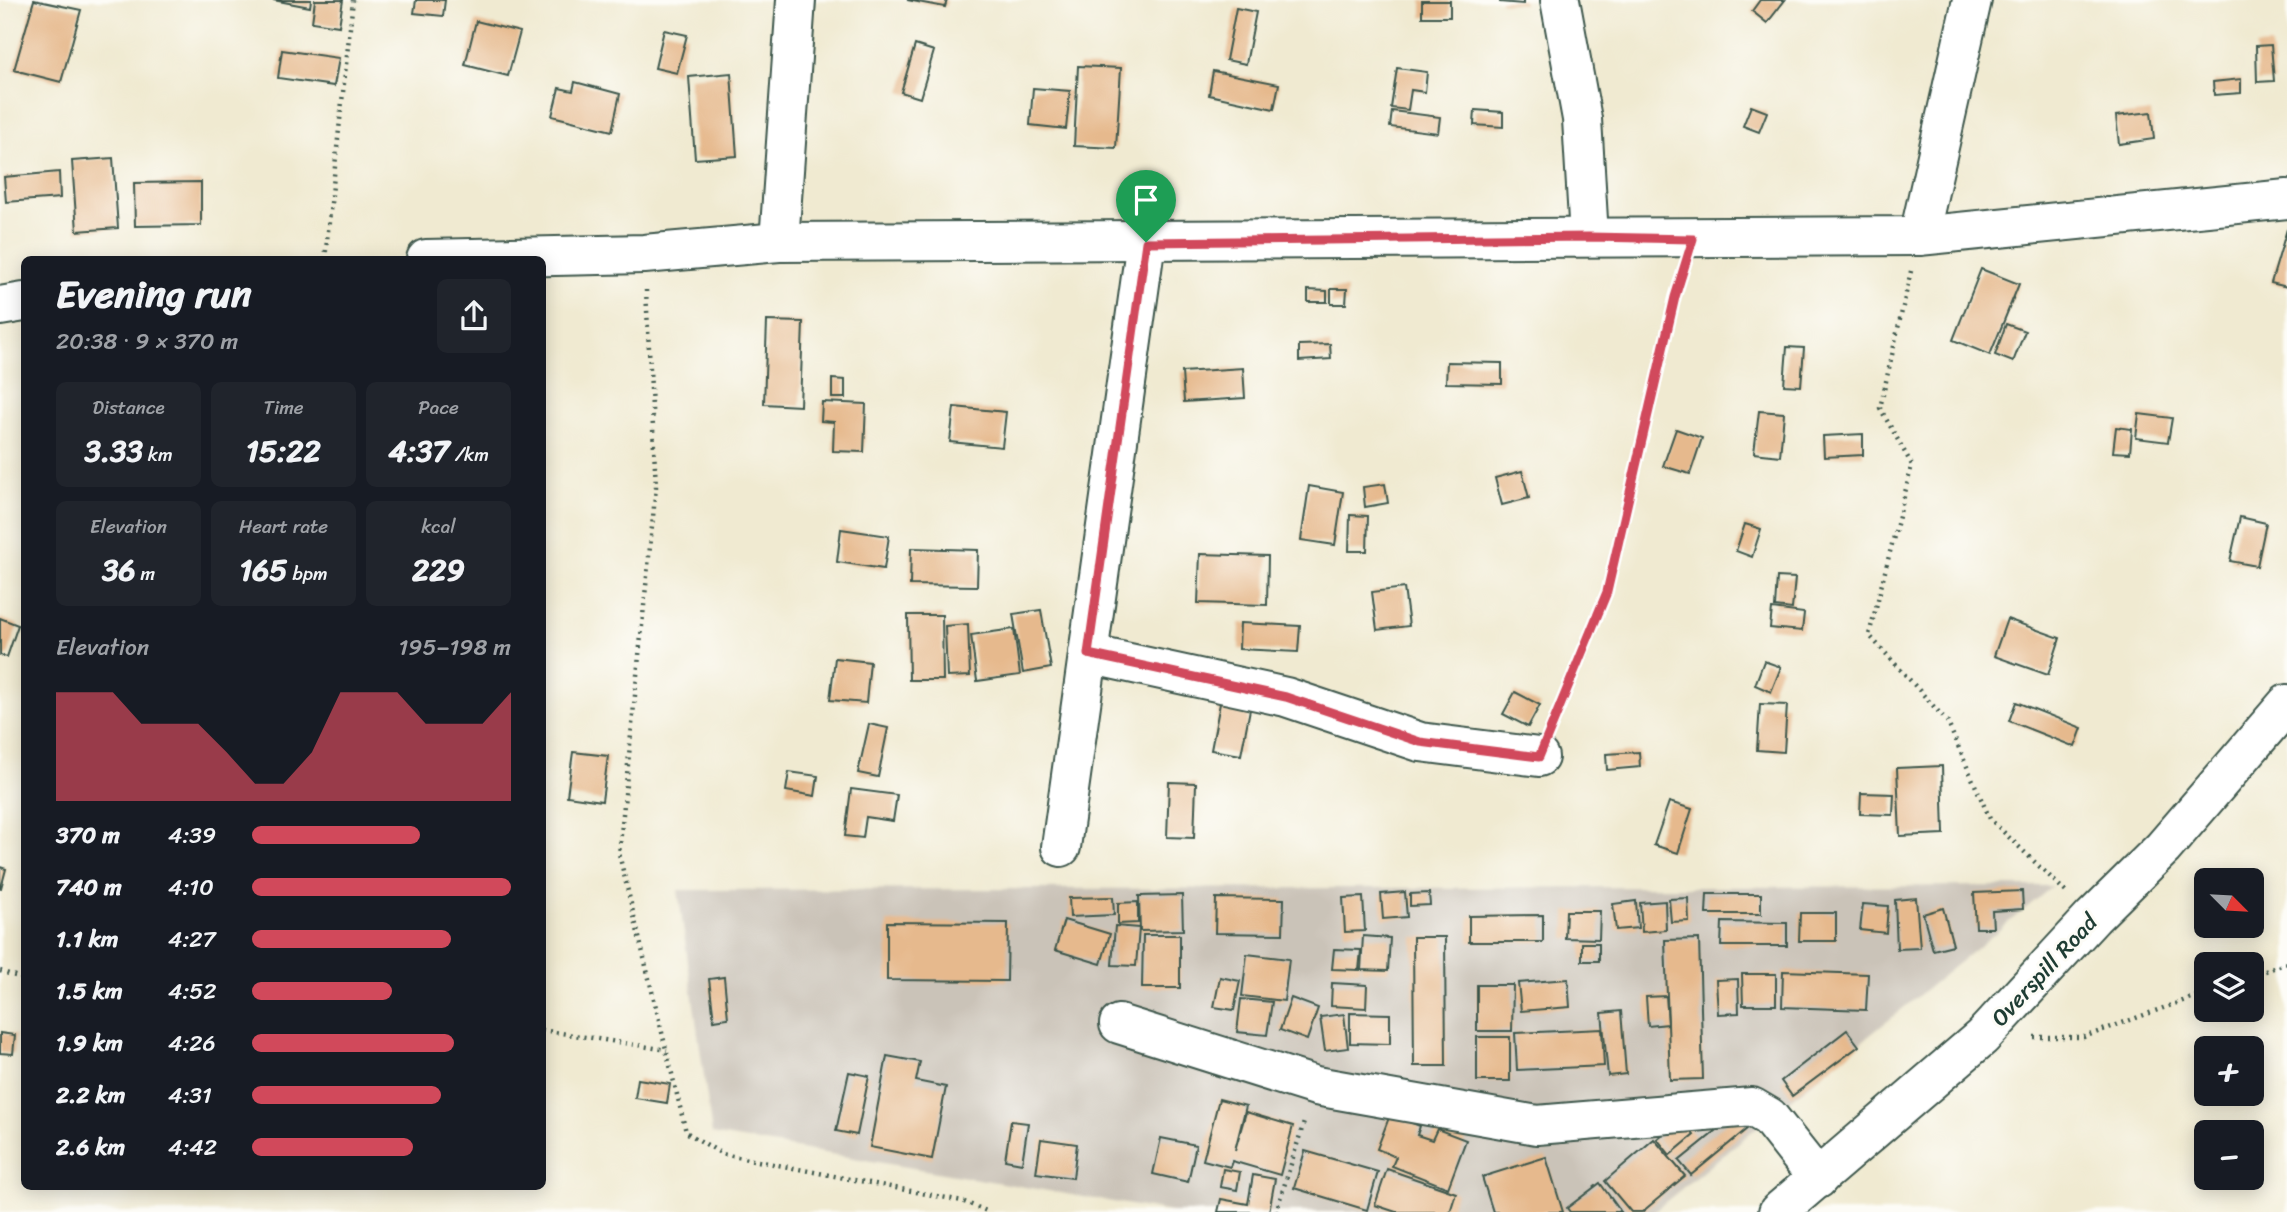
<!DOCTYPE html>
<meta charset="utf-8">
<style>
body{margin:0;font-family:Sriracha,sans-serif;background:#20242c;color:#f1f3f6;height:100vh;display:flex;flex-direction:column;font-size:26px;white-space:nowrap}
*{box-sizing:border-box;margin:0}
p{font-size:23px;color:#9ea1a6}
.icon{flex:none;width:38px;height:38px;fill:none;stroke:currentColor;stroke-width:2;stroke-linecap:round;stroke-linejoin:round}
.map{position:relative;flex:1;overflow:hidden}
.sheet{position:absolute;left:21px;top:256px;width:525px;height:934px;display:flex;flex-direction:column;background:#171b24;border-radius:10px;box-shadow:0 4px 18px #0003}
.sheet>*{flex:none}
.needle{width:46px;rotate:114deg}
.fabs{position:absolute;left:2194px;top:868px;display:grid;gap:14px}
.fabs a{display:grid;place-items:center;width:70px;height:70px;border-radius:10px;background:#171b24;box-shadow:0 4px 18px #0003;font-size:35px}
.pin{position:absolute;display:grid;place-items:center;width:60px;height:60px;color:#fff;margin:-72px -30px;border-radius:50% 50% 50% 0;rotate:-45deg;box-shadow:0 0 7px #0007}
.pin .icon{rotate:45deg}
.round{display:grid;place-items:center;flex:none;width:74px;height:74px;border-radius:10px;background:#20242c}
.overview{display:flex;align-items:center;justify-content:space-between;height:119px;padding:0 35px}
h1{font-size:38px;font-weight:700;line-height:52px}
.metrics{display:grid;grid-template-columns:repeat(3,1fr);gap:10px;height:119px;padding:7px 35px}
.metrics div{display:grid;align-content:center;border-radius:10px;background:#20242c;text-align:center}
.metrics b{font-size:30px;font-weight:700}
.metrics small{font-size:19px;font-weight:400}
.metrics p{font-size:19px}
.chart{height:196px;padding:14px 35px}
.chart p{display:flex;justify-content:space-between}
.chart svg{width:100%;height:126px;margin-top:7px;fill:#d1495b;opacity:.7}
ul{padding:0 35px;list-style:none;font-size:23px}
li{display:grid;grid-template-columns:112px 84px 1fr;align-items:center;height:52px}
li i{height:18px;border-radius:9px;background:#d1495b}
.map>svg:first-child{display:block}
.industrial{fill:#cac3b8}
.building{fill:#e6b98d}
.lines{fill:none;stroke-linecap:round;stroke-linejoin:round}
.minor-casing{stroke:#3e574c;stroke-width:42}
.path{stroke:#3e574c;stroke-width:4.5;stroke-dasharray:2 5;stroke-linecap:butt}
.minor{stroke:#fff;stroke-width:38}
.route-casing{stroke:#fff;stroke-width:14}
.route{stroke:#d1495b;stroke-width:9}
.labels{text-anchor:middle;stroke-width:6;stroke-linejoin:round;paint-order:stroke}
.street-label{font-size:23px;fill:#1f3d34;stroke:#fdfcf7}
</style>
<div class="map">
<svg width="2287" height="1212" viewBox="0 0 2287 1212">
<rect width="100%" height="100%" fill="#fdfcf7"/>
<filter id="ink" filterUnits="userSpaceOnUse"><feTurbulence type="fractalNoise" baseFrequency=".0143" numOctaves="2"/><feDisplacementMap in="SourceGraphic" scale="14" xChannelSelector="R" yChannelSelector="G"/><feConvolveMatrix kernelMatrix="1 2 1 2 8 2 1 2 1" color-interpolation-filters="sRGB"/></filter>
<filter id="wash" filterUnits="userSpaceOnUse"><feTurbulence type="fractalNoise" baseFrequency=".00686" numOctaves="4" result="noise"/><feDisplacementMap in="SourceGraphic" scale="28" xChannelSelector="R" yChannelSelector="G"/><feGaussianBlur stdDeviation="1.57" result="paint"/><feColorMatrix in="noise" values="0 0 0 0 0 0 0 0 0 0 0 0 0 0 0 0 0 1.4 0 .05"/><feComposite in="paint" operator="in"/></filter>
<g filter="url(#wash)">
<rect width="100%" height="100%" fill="#f0ead1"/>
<path class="industrial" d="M 2053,886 L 1653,1212 L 1172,1212 L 712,1134 L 678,890 Z"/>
<g id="blocks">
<g class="building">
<path d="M 34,0 L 81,10 L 61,82 L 14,70 Z"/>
<path d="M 273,0 L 311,0 L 310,7 Z"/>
<path d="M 315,0 L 343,0 L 339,26 L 312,22 Z"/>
<path d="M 416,0 L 445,0 L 443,16 L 414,13 Z"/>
<path d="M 907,0 L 947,0 L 945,7 Z"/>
<path d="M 1500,0 L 1523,0 L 1523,4 L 1500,2 Z"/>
<path d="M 1760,0 L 1785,0 L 1767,23 L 1752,11 Z"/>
<rect x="1422" y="1" width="28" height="16"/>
<path d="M 1236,8 L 1256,12 L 1246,64 L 1226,60 Z"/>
<path d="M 476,21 L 520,32 L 508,76 L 465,65 Z"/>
<path d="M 664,30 L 687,35 L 677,73 L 655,68 Z"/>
<path d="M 915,45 L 934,51 L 920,98 L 901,92 Z"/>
<path d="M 2271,45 L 2274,81 L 2257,82 L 2256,46 Z"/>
<path d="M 282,50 L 339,58 L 334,86 L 278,78 Z"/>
<path d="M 1078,66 L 1121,68 L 1116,148 L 1074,146 Z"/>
<path d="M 1397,68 L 1427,72 L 1425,92 L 1411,90 L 1408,110 L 1391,108 Z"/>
<path d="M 1213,71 L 1279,84 L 1274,109 L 1209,95 Z"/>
<path d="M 731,73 L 737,156 L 695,159 L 689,77 Z"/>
<path d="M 2241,79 L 2241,93 L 2214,95 L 2213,82 Z"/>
<path d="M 575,82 L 620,94 L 612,131 L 552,116 L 559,88 L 573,91 Z"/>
<path d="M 1033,88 L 1070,91 L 1066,129 L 1030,125 Z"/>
<path d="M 1751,106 L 1767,112 L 1759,132 L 1743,126 Z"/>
<path d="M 1475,110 L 1503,112 L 1503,127 L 1474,125 Z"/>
<path d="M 1392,111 L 1440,117 L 1438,133 L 1390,127 Z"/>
<path d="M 2151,112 L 2154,139 L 2119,144 L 2116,116 Z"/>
<path d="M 113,158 L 118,228 L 77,231 L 72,161 Z"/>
<path d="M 59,172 L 60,198 L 6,202 L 4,177 Z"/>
<path d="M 201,182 L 201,225 L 135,226 L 134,183 Z"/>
<path d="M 2287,229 L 2287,287 L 2271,283 Z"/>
<path d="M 1981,269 L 2019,284 L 1990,355 L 1953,340 Z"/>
<path d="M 1331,289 L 1347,289 L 1346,304 L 1331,304 Z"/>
<path d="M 1308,290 L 1327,291 L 1327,302 L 1308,302 Z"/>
<path d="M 767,321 L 803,322 L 800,406 L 764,404 Z"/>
<path d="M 2006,324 L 2025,331 L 2013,362 L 1995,355 Z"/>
<path d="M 1330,344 L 1331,359 L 1299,361 L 1299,345 Z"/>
<path d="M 1787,347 L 1804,348 L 1801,386 L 1784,385 Z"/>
<path d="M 1447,362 L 1502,363 L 1502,384 L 1446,383 Z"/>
<path d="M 1243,368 L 1245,398 L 1184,402 L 1182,372 Z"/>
<path d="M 832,379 L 845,380 L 845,398 L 832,398 Z"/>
<path d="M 822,402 L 866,404 L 864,452 L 833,451 L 834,422 L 821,421 Z"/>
<path d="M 954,407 L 1006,412 L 1002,447 L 950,442 Z"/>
<path d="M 1759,411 L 1784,413 L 1780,456 L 1754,453 Z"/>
<path d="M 2139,414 L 2172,418 L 2168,442 L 2136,438 Z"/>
<path d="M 2116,427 L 2132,429 L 2130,453 L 2113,452 Z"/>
<path d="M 1676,429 L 1702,438 L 1690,474 L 1663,466 Z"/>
<path d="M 1863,434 L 1863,455 L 1824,457 L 1823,436 Z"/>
<path d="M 1522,471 L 1529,498 L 1502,505 L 1495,478 Z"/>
<path d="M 1385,484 L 1388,503 L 1365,507 L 1363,487 Z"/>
<path d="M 1309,486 L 1343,492 L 1335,545 L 1301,540 Z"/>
<path d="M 1350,515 L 1368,516 L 1367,551 L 1349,551 Z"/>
<path d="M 2240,517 L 2266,523 L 2257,566 L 2230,561 Z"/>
<path d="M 1745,524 L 1761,529 L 1752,557 L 1736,551 Z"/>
<path d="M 841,529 L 889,536 L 884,569 L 837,562 Z"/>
<path d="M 911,548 L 978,550 L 977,586 L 910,585 Z"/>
<path d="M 1200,554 L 1268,556 L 1267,605 L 1198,603 Z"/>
<path d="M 1777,577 L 1795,578 L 1792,609 L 1775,607 Z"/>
<path d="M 1404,588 L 1409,626 L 1377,630 L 1372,592 Z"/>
<path d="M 1772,609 L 1804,613 L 1802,631 L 1770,628 Z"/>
<path d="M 1041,610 L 1051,668 L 1023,673 L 1013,614 Z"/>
<path d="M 908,615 L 942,615 L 943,680 L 909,680 Z"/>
<path d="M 0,618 L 18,625 L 7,657 L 0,655 Z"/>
<path d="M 2007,619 L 2060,638 L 2048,675 L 1994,656 Z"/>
<path d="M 1240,623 L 1300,626 L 1298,652 L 1239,649 Z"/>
<path d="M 968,624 L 970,676 L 947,677 L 945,626 Z"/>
<path d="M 1014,629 L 1020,675 L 977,681 L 971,635 Z"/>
<path d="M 835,658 L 870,662 L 866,703 L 830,700 Z"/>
<path d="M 1764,661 L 1781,667 L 1771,692 L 1755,685 Z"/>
<path d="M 1515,692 L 1540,705 L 1528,727 L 1503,714 Z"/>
<path d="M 1222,693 L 1252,699 L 1241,755 L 1211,750 Z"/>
<path d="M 2016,702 L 2082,728 L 2075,747 L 2009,721 Z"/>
<path d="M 1760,704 L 1787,705 L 1784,752 L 1757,750 Z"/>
<path d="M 869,724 L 888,728 L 878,777 L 858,773 Z"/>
<path d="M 573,752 L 608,756 L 602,801 L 567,796 Z"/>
<path d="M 1639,752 L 1640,767 L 1607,770 L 1606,754 Z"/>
<path d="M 1942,766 L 1944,834 L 1900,836 L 1897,768 Z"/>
<path d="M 789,772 L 818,776 L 815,796 L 786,791 Z"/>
<path d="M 1169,782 L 1196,783 L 1194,838 L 1167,837 Z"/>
<path d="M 851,789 L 897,795 L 893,821 L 866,817 L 863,838 L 845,836 Z"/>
<path d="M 1861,793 L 1894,794 L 1893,815 L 1860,814 Z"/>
<path d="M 1669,802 L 1692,809 L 1678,853 L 1654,845 Z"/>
<path d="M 0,867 L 6,869 L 1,888 L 0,888 Z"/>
<path d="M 2022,891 L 2023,909 L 1992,911 L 1993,928 L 1976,928 L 1974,893 Z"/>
<path d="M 1405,892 L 1407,917 L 1383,919 L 1381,894 Z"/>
<path d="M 1429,893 L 1430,905 L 1410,906 L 1410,894 Z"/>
<path d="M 1707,894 L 1761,894 L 1761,914 L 1706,914 Z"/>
<path d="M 1182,895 L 1183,930 L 1140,931 L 1139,896 Z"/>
<path d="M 1113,897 L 1114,915 L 1070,917 L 1069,898 Z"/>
<path d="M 1363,897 L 1365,931 L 1345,932 L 1343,898 Z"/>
<path d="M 1216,898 L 1284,899 L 1283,934 L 1215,933 Z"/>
<path d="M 1688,898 L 1689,921 L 1671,922 L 1669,899 Z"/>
<path d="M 1916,898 L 1920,948 L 1897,949 L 1895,900 Z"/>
<path d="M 1636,901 L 1638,928 L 1616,930 L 1613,904 Z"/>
<path d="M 1665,901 L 1666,930 L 1642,932 L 1640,903 Z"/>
<path d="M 1138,902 L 1138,923 L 1118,924 L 1118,903 Z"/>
<path d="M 1863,904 L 1888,906 L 1886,933 L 1860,930 Z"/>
<path d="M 1943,908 L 1953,945 L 1933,950 L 1923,914 Z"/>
<path d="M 1566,911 L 1600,911 L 1599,939 L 1565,938 Z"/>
<path d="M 1800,913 L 1836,913 L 1836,941 L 1799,941 Z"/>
<path d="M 1543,915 L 1543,942 L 1469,942 L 1469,916 Z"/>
<path d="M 1064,920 L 1110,934 L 1101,964 L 1055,950 Z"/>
<path d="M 887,922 L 1008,923 L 1007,981 L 887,980 Z"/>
<path d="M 1722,922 L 1787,923 L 1787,946 L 1721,946 Z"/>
<path d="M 1115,926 L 1139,928 L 1136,966 L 1112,965 Z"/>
<path d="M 1143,935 L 1180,935 L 1180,988 L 1142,988 Z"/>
<path d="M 1363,936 L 1390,938 L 1388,971 L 1361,970 Z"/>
<path d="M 1413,937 L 1445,937 L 1446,1066 L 1414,1066 Z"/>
<path d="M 1699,939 L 1703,1079 L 1670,1080 L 1665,940 Z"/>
<rect x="1582" y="943" width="17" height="18"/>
<path d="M 1334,949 L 1361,950 L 1359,970 L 1332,969 Z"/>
<path d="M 1247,954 L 1289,959 L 1284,1001 L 1242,996 Z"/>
<path d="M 1783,971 L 1868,974 L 1866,1010 L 1782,1007 Z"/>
<path d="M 1742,974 L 1776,974 L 1776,1005 L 1743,1005 Z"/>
<path d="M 724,977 L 728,1018 L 714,1020 L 709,979 Z"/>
<path d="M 1220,977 L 1240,981 L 1234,1010 L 1214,1007 Z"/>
<path d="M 1568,979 L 1570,1007 L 1521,1011 L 1518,983 Z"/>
<path d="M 1738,979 L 1739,1013 L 1718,1014 L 1716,980 Z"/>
<path d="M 1332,983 L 1367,985 L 1366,1008 L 1331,1006 Z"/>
<path d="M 1477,985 L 1513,985 L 1512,1031 L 1477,1031 Z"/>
<path d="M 1666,996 L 1668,1024 L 1648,1026 L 1646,997 Z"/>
<path d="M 1291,998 L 1318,1008 L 1307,1040 L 1280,1030 Z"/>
<path d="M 1241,999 L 1272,1002 L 1267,1035 L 1237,1032 Z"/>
<path d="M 1621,1011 L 1626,1074 L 1608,1076 L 1602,1013 Z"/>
<path d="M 1350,1013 L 1390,1014 L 1390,1044 L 1350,1043 Z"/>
<path d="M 1344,1014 L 1348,1048 L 1325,1051 L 1320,1017 Z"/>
<path d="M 1602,1029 L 1604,1066 L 1517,1070 L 1515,1033 Z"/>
<path d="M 1847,1030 L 1859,1046 L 1792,1096 L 1781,1081 Z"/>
<path d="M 0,1033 L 15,1035 L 13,1054 L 0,1053 Z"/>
<rect x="1477" y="1037" width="33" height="44"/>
<path d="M 887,1056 L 920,1062 L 916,1081 L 946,1087 L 932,1159 L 870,1147 Z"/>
<path d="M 849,1072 L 869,1076 L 857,1135 L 836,1131 Z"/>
<path d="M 638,1079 L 670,1084 L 667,1103 L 635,1098 Z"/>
<path d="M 1219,1099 L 1246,1106 L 1235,1150 L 1246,1112 L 1293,1126 L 1280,1175 L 1232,1161 L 1230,1167 L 1203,1160 Z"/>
<path d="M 1737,1114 L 1748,1128 L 1691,1175 L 1679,1161 Z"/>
<path d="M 1390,1115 L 1420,1126 L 1417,1135 L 1432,1140 L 1437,1129 L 1466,1140 L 1448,1188 L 1392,1166 L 1396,1157 L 1377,1149 Z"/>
<path d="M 1681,1119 L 1694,1135 L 1670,1155 L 1657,1139 Z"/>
<path d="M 1011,1121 L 1028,1123 L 1022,1163 L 1005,1160 Z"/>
<path d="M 1161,1138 L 1196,1145 L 1188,1182 L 1153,1174 Z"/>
<path d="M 1041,1139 L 1077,1144 L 1073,1178 L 1036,1173 Z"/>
<path d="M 1654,1139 L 1685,1176 L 1642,1212 L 1631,1212 L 1605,1181 Z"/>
<path d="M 1305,1151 L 1378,1172 L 1367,1210 L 1294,1188 Z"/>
<path d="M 1546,1157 L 1563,1212 L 1493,1212 L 1482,1177 Z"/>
<path d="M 1223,1169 L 1240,1172 L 1237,1190 L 1220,1187 Z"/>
<path d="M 1387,1169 L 1456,1193 L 1450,1212 L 1396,1212 L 1375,1205 Z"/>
<path d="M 1253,1175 L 1275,1179 L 1269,1212 L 1218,1212 L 1221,1199 L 1248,1204 Z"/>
<path d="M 1600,1183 L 1621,1212 L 1570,1212 L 1567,1208 Z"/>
</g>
</g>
</g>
<g filter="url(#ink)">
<use href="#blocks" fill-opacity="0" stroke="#3e574c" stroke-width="2"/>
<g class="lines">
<defs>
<g id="minor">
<path d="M 1560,0 L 1582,119 L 1589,237"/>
<path d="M 1919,236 L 1972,0"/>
<path d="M 779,242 L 796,0"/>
<path d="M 426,259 L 644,254 L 779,242 L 1919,236 L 2287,199"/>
<path d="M 0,306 L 24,302"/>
<path d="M 1088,654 L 1286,697 L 1420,742 L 1539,757"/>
<path d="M 1061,847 L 1146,241"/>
<path d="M 1119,1024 L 1316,1086 L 1537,1125 L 1752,1107 L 1769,1117 L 1818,1179"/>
<path d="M 1778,1212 L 1982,1037 L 2093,917 L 2163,848 L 2287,704"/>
</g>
</defs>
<use href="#minor" class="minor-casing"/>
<g class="path">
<path d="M 325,259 L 353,0"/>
<path d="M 1911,271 L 1880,408 L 1912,465 L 1869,635 L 1947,721 L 1990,819 L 2066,892"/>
<path d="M 646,290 L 656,487 L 619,854 L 686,1132 L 722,1154 L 962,1201 L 989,1212"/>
<path d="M 1552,725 L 1607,592 L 1682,274"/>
<path d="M 0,971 L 24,979"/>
<path d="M 2252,976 L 2287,963"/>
<path d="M 542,1030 L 667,1050"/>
<path d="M 2034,1037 L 2084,1037 L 2207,992"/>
<path d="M 1276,1212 L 1305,1119"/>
</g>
<use href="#minor" class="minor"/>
</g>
</g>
<g class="lines" filter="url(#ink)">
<defs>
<path id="route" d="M 1589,237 L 1693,239 L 1675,297 L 1607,592 L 1539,757 L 1420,742 L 1286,697 L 1088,654 L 1146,242 Z"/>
</defs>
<use href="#route" class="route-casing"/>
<use href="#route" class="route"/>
</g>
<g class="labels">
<g class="street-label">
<text transform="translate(2044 970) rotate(-47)" y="8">Overspill Road</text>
</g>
</g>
</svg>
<div class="fabs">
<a><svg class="needle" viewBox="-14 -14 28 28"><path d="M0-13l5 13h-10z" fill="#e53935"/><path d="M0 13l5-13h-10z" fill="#9ea1a6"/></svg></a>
<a><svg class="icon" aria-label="layers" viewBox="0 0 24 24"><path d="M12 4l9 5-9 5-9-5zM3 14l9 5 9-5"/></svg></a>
<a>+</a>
<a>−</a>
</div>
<div class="pin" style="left:1146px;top:242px;background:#1e9e55"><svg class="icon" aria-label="arrive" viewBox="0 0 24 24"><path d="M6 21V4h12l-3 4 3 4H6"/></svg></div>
<section class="sheet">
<div class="overview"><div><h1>Evening run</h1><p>20:38 · 9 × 370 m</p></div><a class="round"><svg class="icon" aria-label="share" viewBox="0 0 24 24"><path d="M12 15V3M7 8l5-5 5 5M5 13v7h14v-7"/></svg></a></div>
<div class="metrics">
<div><p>Distance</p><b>3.33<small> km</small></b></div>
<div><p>Time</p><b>15:22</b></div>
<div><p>Pace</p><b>4:37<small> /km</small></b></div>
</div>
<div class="metrics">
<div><p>Elevation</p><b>36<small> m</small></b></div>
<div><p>Heart rate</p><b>165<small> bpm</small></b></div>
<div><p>kcal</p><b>229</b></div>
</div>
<div class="chart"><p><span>Elevation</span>195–198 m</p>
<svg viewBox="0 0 160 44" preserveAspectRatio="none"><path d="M0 44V6L10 6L20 6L30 17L40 17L50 17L60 27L70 38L80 38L90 27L100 6L110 6L120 6L130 17L140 17L150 17L160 6V44z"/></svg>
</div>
<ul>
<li><b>370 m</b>4:39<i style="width:65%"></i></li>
<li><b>740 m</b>4:10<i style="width:100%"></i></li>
<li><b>1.1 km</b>4:27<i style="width:77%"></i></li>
<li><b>1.5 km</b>4:52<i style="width:54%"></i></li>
<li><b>1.9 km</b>4:26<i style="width:78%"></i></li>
<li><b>2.2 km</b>4:31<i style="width:73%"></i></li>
<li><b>2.6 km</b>4:42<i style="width:62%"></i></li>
</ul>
</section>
</div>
